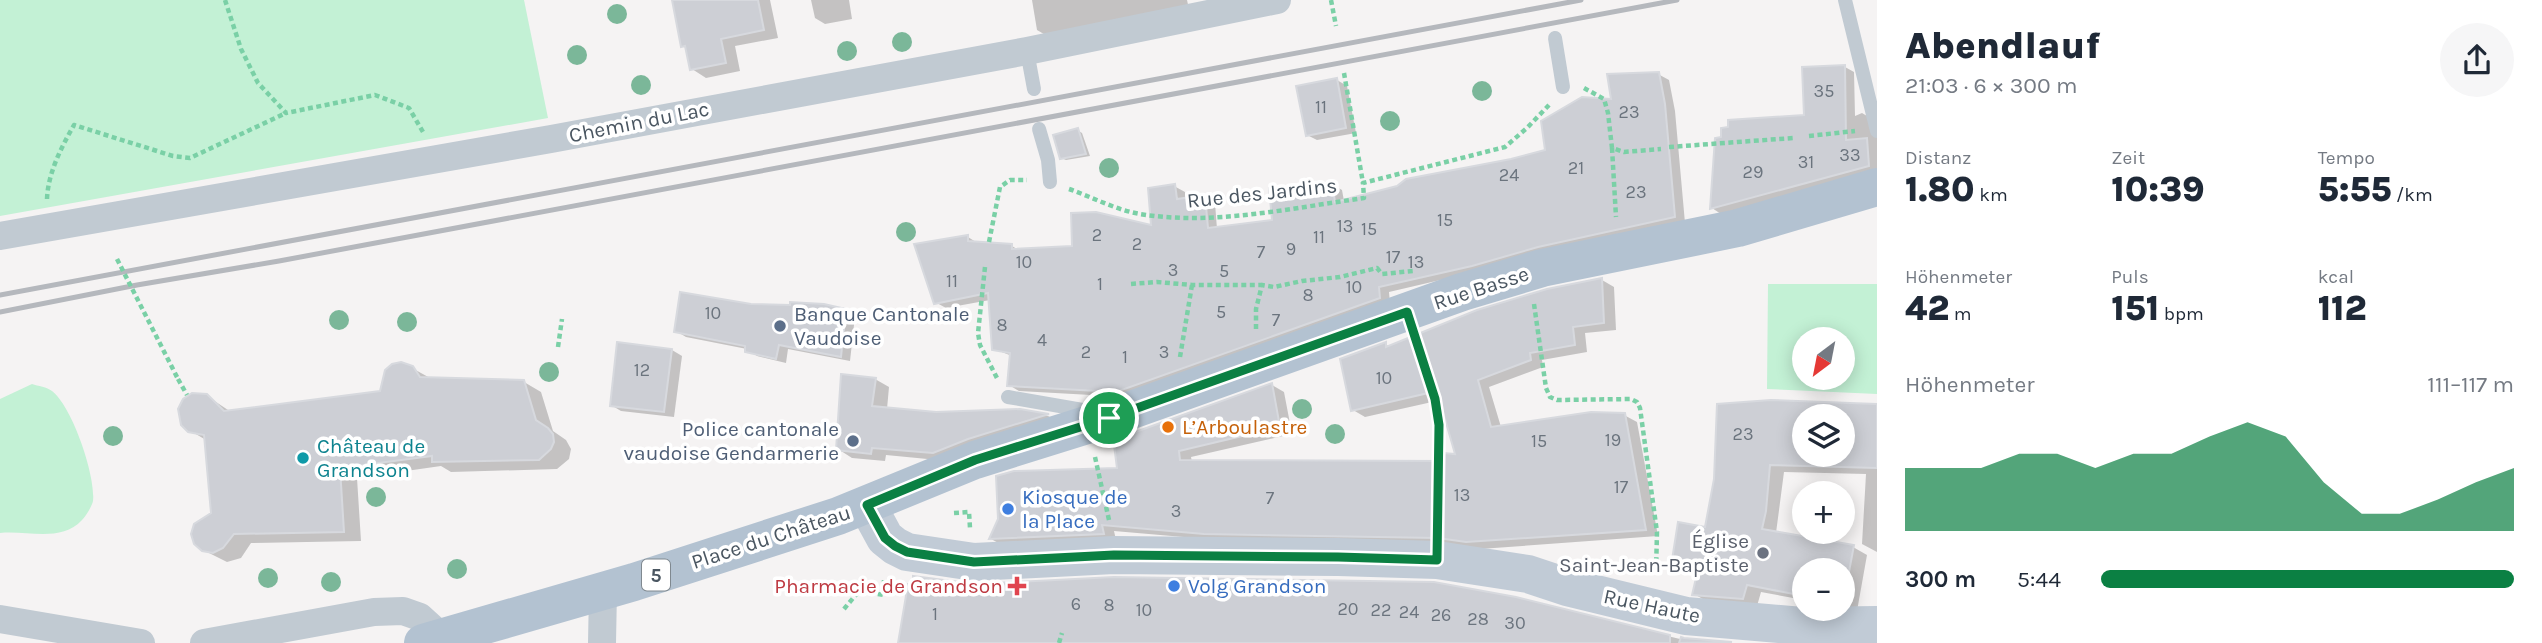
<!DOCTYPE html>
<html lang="de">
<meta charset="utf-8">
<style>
body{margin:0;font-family:Karla,sans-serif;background:#f6f6f7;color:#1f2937;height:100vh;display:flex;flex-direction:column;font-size:26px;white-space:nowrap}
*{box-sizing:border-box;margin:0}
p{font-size:23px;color:#747a83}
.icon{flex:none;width:38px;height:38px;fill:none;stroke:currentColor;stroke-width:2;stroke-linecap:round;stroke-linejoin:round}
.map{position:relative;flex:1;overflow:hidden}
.sheet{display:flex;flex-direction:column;background:#fff;width:665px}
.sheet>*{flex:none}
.needle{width:46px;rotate:212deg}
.tools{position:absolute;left:1792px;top:327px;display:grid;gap:14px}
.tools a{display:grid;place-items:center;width:63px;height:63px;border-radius:50%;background:#fff;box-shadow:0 4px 18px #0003;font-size:35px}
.pin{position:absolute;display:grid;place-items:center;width:60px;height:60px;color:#fff;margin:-30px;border:4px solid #fff;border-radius:50%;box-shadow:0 2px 7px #0007}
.round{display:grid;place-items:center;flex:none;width:74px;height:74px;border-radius:37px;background:#f6f6f7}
.overview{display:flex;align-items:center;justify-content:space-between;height:119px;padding:0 28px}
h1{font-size:38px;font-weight:800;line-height:52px}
.figures{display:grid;grid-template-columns:repeat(3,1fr);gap:10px;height:119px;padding:7px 28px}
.figures div{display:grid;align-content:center}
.figures b{font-size:35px;font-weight:800}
.figures small{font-size:19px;font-weight:400}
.figures p{font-size:19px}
.chart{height:196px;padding:14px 28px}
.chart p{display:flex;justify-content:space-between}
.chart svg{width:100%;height:126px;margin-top:7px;fill:#0b8043;opacity:.7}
ul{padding:0 28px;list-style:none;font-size:23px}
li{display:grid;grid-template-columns:112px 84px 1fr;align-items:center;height:52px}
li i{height:18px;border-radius:9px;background:#0b8043}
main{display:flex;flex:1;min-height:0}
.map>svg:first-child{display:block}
.green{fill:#c3f1d5;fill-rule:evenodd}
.shadow{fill:#0003;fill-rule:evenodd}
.building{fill:#cdcfd5;stroke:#d7d9de;stroke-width:2;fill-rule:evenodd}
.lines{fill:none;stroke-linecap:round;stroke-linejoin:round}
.path{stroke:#7ad0a6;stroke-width:4.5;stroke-dasharray:5 3.5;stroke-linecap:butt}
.lane{stroke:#c1cad2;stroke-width:14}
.street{stroke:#c1cad2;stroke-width:28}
.secondary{stroke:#c1cbd6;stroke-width:38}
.primary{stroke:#b3c2d1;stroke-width:38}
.rail{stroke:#b5b8bd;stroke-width:5}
.path-bridge{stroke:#7ad0a6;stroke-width:4.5;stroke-dasharray:5 3.5;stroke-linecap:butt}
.tree{fill:#7bb799}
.route-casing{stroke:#fff;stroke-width:14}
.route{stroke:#0b8043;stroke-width:9}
.service-dot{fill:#5c6f8a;stroke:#fff;stroke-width:2.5}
.food-dot{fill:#e8710a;stroke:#fff;stroke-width:2.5}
.culture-dot{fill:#0f9aa8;stroke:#fff;stroke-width:2.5}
.shop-dot{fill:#3f7fe0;stroke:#fff;stroke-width:2.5}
.worship-dot{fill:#6b7280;stroke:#fff;stroke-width:2.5}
.health-dot{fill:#e0444e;stroke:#fff;stroke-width:2.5}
.labels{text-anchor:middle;stroke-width:7;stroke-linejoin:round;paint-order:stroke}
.number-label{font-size:18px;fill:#6b747e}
.shield{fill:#fff;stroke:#808990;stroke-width:2}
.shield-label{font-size:19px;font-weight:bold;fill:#4a5661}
.street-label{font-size:21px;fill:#4a5661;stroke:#fff}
.service-label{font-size:21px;fill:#4e5e75;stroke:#fff;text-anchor:start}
.food-label{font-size:21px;fill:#c56008;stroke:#fff;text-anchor:start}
.culture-label{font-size:21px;fill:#0d838f;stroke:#fff;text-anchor:start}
.shop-label{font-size:21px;fill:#366cbe;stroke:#fff;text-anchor:start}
.worship-label{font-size:21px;fill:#5b616d;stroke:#fff;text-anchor:end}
.health-label{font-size:21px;fill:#be3a42;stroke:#fff;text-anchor:end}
</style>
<main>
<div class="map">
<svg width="1877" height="643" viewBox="0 0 1877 643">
<rect width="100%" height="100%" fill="#f5f3f3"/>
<g class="green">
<path d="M 0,0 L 524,0 L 548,118 L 0,216 Z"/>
<path d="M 1768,284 L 1877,284 L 1877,394 L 1767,389 ZM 1804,340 L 1843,340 L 1843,378 L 1804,378 Z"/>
<path d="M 32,384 C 38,386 47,387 52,391 C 72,406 96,476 93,501 C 92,506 86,516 82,520 C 61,543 27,530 0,533 L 0,399 Z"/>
</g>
<g class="shadow">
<path d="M 674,0 L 770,0 L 778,38 L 735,46 L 740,71 L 706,78 L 692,69 L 687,48 L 683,46 Z"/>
<path d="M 811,0 L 849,0 L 852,19 L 825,24 L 815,18 Z"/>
<path d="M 1032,0 L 1187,0 L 1189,9 L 1049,37 L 1037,30 Z"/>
<path d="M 1845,67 L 1854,72 L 1855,116 L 1862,113 L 1872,119 L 1877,137 L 1877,172 L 1721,214 L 1712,208 L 1806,117 Z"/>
<path d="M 1658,74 L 1669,80 L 1675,111 L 1685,223 L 1389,292 L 1390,304 L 1127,397 L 1019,391 L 1009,385 L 1012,356 L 994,349 L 990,300 L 946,308 L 935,302 L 968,237 L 979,244 L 1012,246 L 1020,251 L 1074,248 L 1153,228 L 1174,186 L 1185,192 L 1186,200 L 1205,197 L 1215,203 L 1217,229 L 1274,222 L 1332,184 L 1342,190 L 1344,201 L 1547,151 L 1613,101 Z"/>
<path d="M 1337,80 L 1347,86 L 1356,133 L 1317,140 L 1307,135 Z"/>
<path d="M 1077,130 L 1082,133 L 1090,156 L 1066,160 L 1061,158 Z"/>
<path d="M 1602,280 L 1614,287 L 1616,330 L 1585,333 L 1587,352 L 1542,360 L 1543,367 L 1489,387 L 1501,427 L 1624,415 L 1637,422 L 1658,536 L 1480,549 L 1218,540 L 1114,531 L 1116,540 L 1004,546 L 991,539 L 1272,385 L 1284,392 L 1292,434 L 1191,457 L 1192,462 L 1445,463 L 1458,455 L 1441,400 L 1365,417 L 1353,410 L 1385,344 L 1390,347 Z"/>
<path d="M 751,306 L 845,311 L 855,316 L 850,361 L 788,349 L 786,363 L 757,356 L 747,349 L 686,337 L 676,331 Z"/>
<path d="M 672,350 L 682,356 L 674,417 L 621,411 L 611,405 Z"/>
<path d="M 412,368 L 430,378 L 524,382 L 541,392 L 553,431 L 566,440 L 571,449 L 569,459 L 557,469 L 451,472 L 441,466 L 357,478 L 361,541 L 251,543 L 241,558 L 227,562 L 203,550 L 213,514 L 206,440 L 189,430 L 207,396 L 231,412 L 382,393 Z"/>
<path d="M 875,379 L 889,387 L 887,409 L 936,413 L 1020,411 L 1048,416 L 1060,422 L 948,461 L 886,455 L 885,461 L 852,458 L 838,449 Z"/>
<path d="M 1877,405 L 1877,552 L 1862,544 L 1866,474 L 1784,472 L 1776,533 L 1853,547 L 1867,555 L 1857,611 L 1843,608 L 1843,570 L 1804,570 L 1804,600 L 1761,592 L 1757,606 L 1708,602 L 1694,594 L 1700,570 L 1688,567 L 1674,559 L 1706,529 L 1716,479 L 1719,406 ZM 1804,416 L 1843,416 L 1843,455 L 1804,455 Z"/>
<path d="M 975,586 L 1515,599 L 1680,639 L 1724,643 L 900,643 Z"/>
</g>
<g class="building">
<path d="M 672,0 L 758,0 L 764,30 L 721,39 L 726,63 L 690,70 L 685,46 L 681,47 Z"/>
<path d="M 1845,65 L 1846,140 L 1867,138 L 1869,166 L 1710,209 L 1715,138 L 1721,137 L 1721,128 L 1728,127 L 1728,120 L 1804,115 L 1802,67 Z"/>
<path d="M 1659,72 L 1665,104 L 1675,217 L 1538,247 L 1472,266 L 1379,287 L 1380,298 L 1116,392 L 1007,386 L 1010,353 L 992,350 L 988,293 L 934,304 L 914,244 L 968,235 L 968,241 L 1012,244 L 1012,249 L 1072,246 L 1071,213 L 1096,212 L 1151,225 L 1148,188 L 1175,184 L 1177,199 L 1205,195 L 1208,228 L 1272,220 L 1269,188 L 1332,182 L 1335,202 L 1397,186 L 1406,179 L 1511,159 L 1545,150 L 1541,121 L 1582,97 L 1611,99 L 1607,74 Z"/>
<path d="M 1337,78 L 1346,128 L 1306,136 L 1296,86 Z"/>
<path d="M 1078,128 L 1086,154 L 1060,159 L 1053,135 Z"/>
<path d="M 1602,278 L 1604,323 L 1573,327 L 1575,345 L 1530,353 L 1531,360 L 1478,380 L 1491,427 L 1591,412 L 1625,413 L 1646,530 L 1466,542 L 1438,538 L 1204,534 L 1102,525 L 1104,534 L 989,539 L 998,519 L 996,476 L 1014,471 L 1117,468 L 1114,445 L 1138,431 L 1272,383 L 1280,427 L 1179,451 L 1180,460 L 1443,461 L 1444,453 L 1455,454 L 1437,391 L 1351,411 L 1340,359 L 1386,342 L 1386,347 L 1477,310 L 1547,289 Z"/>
<path d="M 680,292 L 751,304 L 790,305 L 790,302 L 824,304 L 846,309 L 841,357 L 779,345 L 776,359 L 745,352 L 745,346 L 674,332 Z"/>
<path d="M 617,342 L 672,349 L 664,412 L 610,406 Z"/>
<path d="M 401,362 L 413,366 L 420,377 L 524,380 L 536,420 L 548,428 L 553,434 L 554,442 L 551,449 L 539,460 L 432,462 L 432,456 L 340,468 L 344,532 L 234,534 L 223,548 L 213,553 L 202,551 L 194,544 L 191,534 L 194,524 L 211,513 L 204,435 L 188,432 L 181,425 L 178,409 L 183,399 L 192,393 L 207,394 L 224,411 L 380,391 L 385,370 L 392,364 Z"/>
<path d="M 841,374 L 876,378 L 872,406 L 936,412 L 1020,409 L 1049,414 L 968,439 L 933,453 L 872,448 L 871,454 L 836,450 Z"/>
<path d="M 1771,400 L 1877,404 L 1877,468 L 1770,465 L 1766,511 L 1762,529 L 1854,545 L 1843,604 L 1843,570 L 1804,570 L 1804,596 L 1747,585 L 1743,599 L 1692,595 L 1699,565 L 1672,560 L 1678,522 L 1705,527 L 1714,479 L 1717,404 ZM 1804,416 L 1843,416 L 1843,455 L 1804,455 Z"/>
<path d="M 913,576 L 975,584 L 1114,577 L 1434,582 L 1516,597 L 1670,635 L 1670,643 L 898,643 L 908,584 L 913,584 Z"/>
<path d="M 1681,637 L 1684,638 L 1732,642 L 1679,643 Z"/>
</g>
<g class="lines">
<g class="path">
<path d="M 225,0 L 241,49 L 258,83 L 286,113 L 375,95 L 409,108 L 423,132"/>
<path d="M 1331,0 L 1336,26"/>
<path d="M 1344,73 L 1363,183"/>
<path d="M 1584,88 L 1604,99 L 1608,113 L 1612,148 L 1624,152 L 1661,149"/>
<path d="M 1809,136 L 1855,131"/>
<path d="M 1669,147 L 1793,138"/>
<path d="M 1612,148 L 1616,217"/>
<path d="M 1069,189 C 1092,197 1116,210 1140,214 C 1213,226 1291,208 1364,198 L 1363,183 L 1505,147 L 1527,128 L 1549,105"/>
<path d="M 47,199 C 48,173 61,148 74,125 L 173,156 L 190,158 L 286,113"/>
<path d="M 989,242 L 1000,187 L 1010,180 L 1027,180"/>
<path d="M 985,267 L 978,333 L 980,345 L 997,378"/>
<path d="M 1131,284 L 1157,282 L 1192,285 L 1262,285"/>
<path d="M 1534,304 L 1546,388 L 1550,397 L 1557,400 L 1631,399 L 1637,402 L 1640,408 L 1657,532 L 1656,572"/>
<path d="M 1256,329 L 1256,309 L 1262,285 L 1274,287 L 1302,281 L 1340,277 L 1377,268 L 1382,274 L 1413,271"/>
<path d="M 1417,344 L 1435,399 L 1439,425 L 1437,524"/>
<path d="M 558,347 L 562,319"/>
<path d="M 1180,357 L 1192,285"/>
<path d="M 178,379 L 187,395"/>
<path d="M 1095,457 L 1109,520"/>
<path d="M 954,513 L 969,512 L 970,528"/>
<path d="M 844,609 L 859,591 L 884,595 L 884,580"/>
<path d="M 1059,643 L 1062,633"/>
</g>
<g class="lane">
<path d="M 1845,0 L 1877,131"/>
<path d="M 1555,38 L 1563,87"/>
<path d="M 1027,51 L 1034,89"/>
<path d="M 1039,129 L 1048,160 L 1050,182"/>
<path d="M 1008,397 L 1094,412"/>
</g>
<g class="street">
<path d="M 0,236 L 551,139 L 1027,51 L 1277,0"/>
<path d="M 0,619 L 141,643"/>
<path d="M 204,643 L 374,612 L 403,611 L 420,617 L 443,638"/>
<path d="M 602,643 L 603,591"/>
</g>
<path class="secondary" d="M 867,505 L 885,538 L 895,546 L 907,552 L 974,562 L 1114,555 L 1338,557 L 1437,560 L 1528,574 L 1567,587 L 1686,616 L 1802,626 L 1877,625"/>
<path class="primary" d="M 423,643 L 634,582 L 838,516 L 975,460 L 1109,418 L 1462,292 L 1542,268 L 1738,228 L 1877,187"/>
<g class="rail">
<path d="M 0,295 L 1581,0"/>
<path d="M 0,312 L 137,285 L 279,261 L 1677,0"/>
</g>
<path class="path-bridge" d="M 117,259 L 178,379"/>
</g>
<g class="tree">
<circle cx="617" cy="14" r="10"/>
<circle cx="902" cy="42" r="10"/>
<circle cx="847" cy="51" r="10"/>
<circle cx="577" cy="55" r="10"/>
<circle cx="641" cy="85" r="10"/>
<circle cx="1482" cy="91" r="10"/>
<circle cx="1390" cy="121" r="10"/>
<circle cx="1109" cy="168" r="10"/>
<circle cx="906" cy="232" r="10"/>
<circle cx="339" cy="320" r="10"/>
<circle cx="407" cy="322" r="10"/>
<circle cx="549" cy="372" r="10"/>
<circle cx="1302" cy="409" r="10"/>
<circle cx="1335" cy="434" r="10"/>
<circle cx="113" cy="436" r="10"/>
<circle cx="376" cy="497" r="10"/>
<circle cx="457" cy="569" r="10"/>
<circle cx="268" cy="578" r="10"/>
<circle cx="331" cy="582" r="10"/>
</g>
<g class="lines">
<defs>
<path id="route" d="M 1407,312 L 1435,399 L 1439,425 L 1437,560 L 1338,557 L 1114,555 L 974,562 L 907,552 L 895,546 L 885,538 L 867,505 L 975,460 L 1109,418 Z"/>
</defs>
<use href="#route" class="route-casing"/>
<use href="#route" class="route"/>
</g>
<g class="service-dot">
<circle cx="780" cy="326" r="7"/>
<circle cx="853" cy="441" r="7"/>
</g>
<circle class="food-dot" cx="1168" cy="427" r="7"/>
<circle class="culture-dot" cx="303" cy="458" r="7"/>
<g class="shop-dot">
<circle cx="1008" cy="509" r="7"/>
<circle cx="1174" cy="586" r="7"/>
</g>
<circle class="worship-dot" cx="1763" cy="553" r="7"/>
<path class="health-dot" d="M1013.5 575.5h7v7h7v7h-7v7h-7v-7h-7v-7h7z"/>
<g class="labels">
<g class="number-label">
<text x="1824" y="97">35</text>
<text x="1321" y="113">11</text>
<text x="1629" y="118">23</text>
<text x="1850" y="161">33</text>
<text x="1806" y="168">31</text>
<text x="1576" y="174">21</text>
<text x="1753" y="178">29</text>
<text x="1509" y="181">24</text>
<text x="1636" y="198">23</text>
<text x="1445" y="226">15</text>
<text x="1345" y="232">13</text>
<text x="1369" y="235">15</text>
<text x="1097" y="241">2</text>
<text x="1319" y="243">11</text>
<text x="1137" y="250">2</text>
<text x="1291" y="255">9</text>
<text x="1261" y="258">7</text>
<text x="1393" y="263">17</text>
<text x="1024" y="268">10</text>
<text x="1416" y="268">13</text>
<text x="1173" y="276">3</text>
<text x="1224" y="277">5</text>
<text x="952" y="287">11</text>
<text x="1100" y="290">1</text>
<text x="1354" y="293">10</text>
<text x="1308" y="301">8</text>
<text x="1221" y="318">5</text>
<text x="713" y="319">10</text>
<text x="1276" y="326">7</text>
<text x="1002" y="331">8</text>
<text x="1042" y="346">4</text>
<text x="1086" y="358">2</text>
<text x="1164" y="358">3</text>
<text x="1125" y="363">1</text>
<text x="642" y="376">12</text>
<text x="1384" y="384">10</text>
<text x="1743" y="440">23</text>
<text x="1613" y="446">19</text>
<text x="1539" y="447">15</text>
<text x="1621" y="493">17</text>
<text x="1462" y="501">13</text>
<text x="1270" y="504">7</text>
<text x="1176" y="517">3</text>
<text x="1076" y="610">6</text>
<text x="1109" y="611">8</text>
<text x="1348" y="615">20</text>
<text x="1144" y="616">10</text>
<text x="1381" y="616">22</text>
<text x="1409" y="618">24</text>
<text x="935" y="620">1</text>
<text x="1441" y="621">26</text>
<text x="1478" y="625">28</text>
<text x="1515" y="629">30</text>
</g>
<rect class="shield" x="642" y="559.5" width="28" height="31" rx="5"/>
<g class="shield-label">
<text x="656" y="582">5</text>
</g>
<g class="street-label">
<text transform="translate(639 122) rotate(-11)" y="7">Chemin du Lac</text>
<text transform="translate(1262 193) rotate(-6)" y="7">Rue des Jardins</text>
<text transform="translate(1481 288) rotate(-18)" y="7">Rue Basse</text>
<text transform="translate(771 537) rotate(-18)" y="7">Place du Château</text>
<text transform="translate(1652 606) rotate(12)" y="7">Rue Haute</text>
</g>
<g class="service-label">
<text x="794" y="321">Banque Cantonale<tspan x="794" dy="24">Vaudoise</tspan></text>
<text x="839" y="436" text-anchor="end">Police cantonale<tspan x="839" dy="24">vaudoise Gendarmerie</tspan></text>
</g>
<g class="food-label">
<text x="1182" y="434">L’Arboulastre</text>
</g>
<g class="culture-label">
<text x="317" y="453">Château de<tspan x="317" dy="24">Grandson</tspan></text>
</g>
<g class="shop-label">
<text x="1022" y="504">Kiosque de<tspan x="1022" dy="24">la Place</tspan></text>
<text x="1188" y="593">Volg Grandson</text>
</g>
<g class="worship-label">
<text x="1749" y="548">Église<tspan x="1749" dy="24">Saint-Jean-Baptiste</tspan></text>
</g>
<g class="health-label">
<text x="1003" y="593">Pharmacie de Grandson</text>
</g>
</g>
</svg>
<div class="tools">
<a><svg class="needle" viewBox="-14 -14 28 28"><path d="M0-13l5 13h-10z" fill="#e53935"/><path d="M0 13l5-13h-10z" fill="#747a83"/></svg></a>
<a><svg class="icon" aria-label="layers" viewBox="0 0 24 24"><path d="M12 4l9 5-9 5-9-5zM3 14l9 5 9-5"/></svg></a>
<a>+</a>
<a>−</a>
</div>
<div class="pin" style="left:1109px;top:418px;background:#1e9e55"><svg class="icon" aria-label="arrive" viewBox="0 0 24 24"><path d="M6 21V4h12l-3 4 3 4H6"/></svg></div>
</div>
<section class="sheet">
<div class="overview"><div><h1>Abendlauf</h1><p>21:03 · 6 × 300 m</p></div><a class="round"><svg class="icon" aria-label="share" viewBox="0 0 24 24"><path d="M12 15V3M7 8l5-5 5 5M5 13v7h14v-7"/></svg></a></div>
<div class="figures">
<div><p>Distanz</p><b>1.80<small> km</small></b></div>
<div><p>Zeit</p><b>10:39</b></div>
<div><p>Tempo</p><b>5:55<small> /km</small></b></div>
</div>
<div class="figures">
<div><p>Höhenmeter</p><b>42<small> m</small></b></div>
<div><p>Puls</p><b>151<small> bpm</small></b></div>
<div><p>kcal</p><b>112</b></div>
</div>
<div class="chart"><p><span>Höhenmeter</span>111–117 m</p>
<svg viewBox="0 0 160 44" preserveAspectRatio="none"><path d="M0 44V22L10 22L20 22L30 17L40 17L50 22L60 17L70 17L80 11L90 6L100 11L110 27L120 38L130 38L140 33L150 27L160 22V44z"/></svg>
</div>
<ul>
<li><b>300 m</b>5:44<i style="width:100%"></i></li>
</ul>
</section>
</main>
